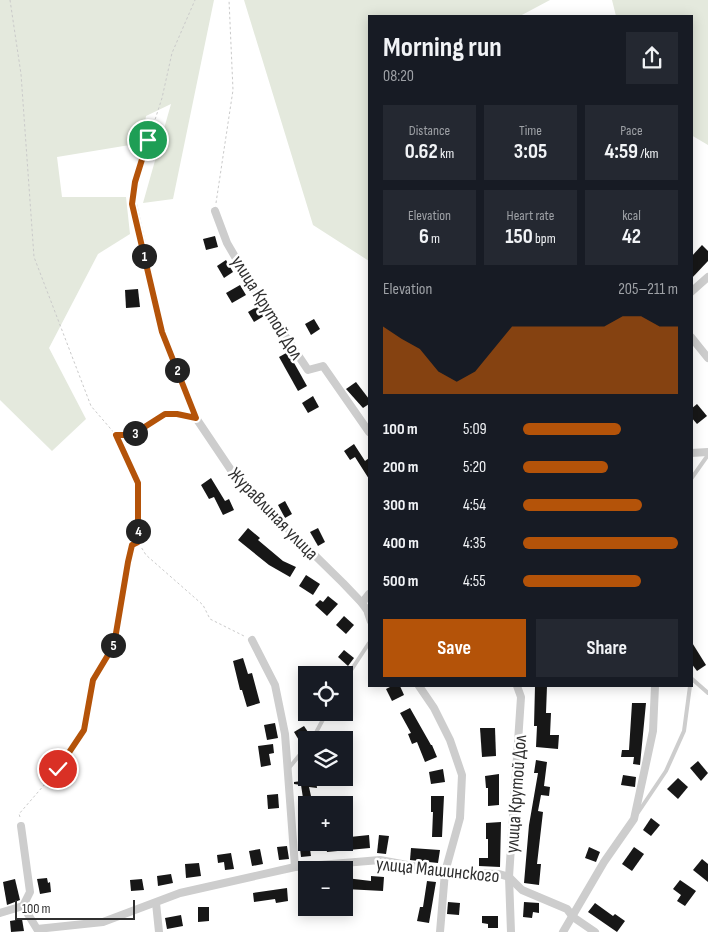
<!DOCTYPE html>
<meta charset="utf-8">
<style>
body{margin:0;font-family:"Sofia Sans Condensed",sans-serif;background:#242831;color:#f1f3f6;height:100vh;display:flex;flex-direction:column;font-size:19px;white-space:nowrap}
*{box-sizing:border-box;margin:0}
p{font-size:16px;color:#9ea1a6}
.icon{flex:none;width:28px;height:28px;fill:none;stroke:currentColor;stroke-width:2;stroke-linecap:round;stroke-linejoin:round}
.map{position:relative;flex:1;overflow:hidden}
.drawer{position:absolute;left:368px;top:15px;width:325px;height:672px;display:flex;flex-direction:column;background:#171b24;border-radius:0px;box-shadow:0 2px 12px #0003}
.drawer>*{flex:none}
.tools{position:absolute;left:298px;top:666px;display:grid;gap:10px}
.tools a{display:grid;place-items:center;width:55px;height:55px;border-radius:0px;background:#171b24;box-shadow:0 2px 12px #0003;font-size:25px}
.scale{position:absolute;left:15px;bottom:12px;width:120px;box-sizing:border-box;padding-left:5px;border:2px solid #303030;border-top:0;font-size:14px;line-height:18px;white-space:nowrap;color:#303030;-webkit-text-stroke:4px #fff;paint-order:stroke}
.pin{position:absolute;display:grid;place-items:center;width:42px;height:42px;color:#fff;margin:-21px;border:2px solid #fff;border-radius:50%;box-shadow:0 1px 5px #0007}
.km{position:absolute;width:25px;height:25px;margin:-12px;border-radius:50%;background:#222;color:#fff;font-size:14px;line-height:25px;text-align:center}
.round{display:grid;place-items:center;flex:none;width:52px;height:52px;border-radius:0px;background:#242831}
.summary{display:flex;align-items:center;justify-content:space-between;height:85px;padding:0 15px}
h1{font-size:28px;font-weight:700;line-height:38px}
.figures{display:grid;grid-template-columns:repeat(3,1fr);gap:8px;height:85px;padding:5px 15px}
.figures div{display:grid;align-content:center;border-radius:0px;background:#242831;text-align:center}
.figures b{font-size:21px;font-weight:700}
.figures small{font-size:14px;font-weight:400}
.figures p{font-size:14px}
.chart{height:140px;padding:10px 15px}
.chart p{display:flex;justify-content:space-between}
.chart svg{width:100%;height:90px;margin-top:5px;fill:#b45309;opacity:.7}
.action{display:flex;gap:10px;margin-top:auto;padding:10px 15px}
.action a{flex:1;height:58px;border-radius:0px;background:#b45309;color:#fff;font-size:20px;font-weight:700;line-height:58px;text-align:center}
.action a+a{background:#242831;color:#f1f3f6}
ul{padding:0 15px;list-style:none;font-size:16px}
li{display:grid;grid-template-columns:80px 60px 1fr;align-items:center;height:38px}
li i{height:12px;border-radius:6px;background:#b45309}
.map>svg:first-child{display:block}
.green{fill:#e4e9dd}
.building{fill:#171717}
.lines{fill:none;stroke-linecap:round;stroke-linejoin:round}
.path{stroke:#cacaca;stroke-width:1;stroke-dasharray:2.5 2.5;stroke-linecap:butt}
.service{stroke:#cdcdcd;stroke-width:4}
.minor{stroke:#cdcdcd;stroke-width:8}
.route-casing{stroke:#fff;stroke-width:10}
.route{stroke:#b45309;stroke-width:6}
.labels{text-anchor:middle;stroke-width:5;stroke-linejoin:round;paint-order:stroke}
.street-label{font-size:19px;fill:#303030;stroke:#fff}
</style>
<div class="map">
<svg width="708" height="932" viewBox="0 0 708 932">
<rect width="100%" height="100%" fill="#fff"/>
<g class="green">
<path d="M 0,0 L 214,0 L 173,199 L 143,203 L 171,104 L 146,116 L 142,143 L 57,157 L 62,197 L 126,197 L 130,234 L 98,254 L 49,348 L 86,419 L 52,451 L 0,400 Z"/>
<path d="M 244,0 L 550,0 L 520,16 L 369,16 L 369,261 L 313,225 Z"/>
<path d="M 612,0 L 708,0 L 708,145 L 691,135 L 691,16 L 616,16 Z"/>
</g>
<g class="building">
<path d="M 215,236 L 218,247 L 206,250 L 203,239 Z"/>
<path d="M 702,245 L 708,251 L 708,261 L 691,279 L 691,257 Z"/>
<path d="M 226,260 L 233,272 L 224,278 L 217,266 Z"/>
<path d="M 240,285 L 246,295 L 232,303 L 226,293 Z"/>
<path d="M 138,289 L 140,307 L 126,308 L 125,290 Z"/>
<path d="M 258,306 L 264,316 L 254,322 L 248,312 Z"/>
<path d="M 314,319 L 320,329 L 311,335 L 305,324 Z"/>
<path d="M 288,352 L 307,386 L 298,391 L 279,357 Z"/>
<path d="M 356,382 L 369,399 L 369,404 L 363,408 L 346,389 Z"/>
<path d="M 313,396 L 319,407 L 308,413 L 302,403 Z"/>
<path d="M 697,404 L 707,416 L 697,424 L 691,417 L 691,409 Z"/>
<path d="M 354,444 L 365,461 L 369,458 L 369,479 L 355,457 L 350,460 L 344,451 Z"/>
<path d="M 211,478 L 225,501 L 229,499 L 234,510 L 223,515 L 214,497 L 209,499 L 201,485 Z"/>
<path d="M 285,501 L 292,514 L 285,518 L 278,505 Z"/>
<path d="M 248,528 L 260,538 L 258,540 L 283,561 L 296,567 L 290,577 L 269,565 L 238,540 Z"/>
<path d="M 318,528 L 325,542 L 318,546 L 310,532 Z"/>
<path d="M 306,575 L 320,584 L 313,595 L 299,586 Z"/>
<path d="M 328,596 L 338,604 L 327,616 L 315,605 L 320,600 L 323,602 Z"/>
<path d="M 344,616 L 354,625 L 346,634 L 336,625 Z"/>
<path d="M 691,641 L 706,665 L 697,671 L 691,663 Z"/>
<path d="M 344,650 L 354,658 L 348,666 L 338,657 Z"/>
<path d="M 243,658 L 248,674 L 252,673 L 260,703 L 247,707 L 242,690 L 240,690 L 233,661 Z"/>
<path d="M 392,686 L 400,686 L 404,695 L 392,701 L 386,689 Z"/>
<path d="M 535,686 L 547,686 L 546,713 L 551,713 L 550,735 L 559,735 L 558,749 L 536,747 L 537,726 L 534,726 Z"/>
<path d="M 632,703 L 646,703 L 640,765 L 633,764 L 634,757 L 621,757 L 622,750 L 629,750 Z"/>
<path d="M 410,708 L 431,745 L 432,745 L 437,757 L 425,762 L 417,742 L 412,744 L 408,734 L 411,733 L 400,713 Z"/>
<path d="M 275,723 L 278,738 L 267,740 L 264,725 Z"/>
<path d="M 304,726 L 310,735 L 300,742 L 294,732 Z"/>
<path d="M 480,728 L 495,728 L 496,756 L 482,757 Z"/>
<path d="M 273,744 L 274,753 L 269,754 L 271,765 L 261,767 L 258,746 Z"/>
<path d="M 536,760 L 547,762 L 544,786 L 550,787 L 549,796 L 541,795 L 538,811 L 543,812 L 537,864 L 541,864 L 539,885 L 524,883 L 529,825 L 538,773 L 534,773 Z"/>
<path d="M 698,761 L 708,773 L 701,781 L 690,768 Z"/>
<path d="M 443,769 L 445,782 L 431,784 L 429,772 Z"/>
<path d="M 499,774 L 499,805 L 488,806 L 488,788 L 486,788 L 485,776 Z"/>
<path d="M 623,775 L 636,777 L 635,787 L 621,785 Z"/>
<path d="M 678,778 L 688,787 L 678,799 L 667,789 Z"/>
<path d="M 316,779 L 317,788 L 309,787 L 311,796 L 303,798 L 301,785 L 294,784 L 294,782 Z"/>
<path d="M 278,794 L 279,808 L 268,809 L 267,795 Z"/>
<path d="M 431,796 L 444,796 L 442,837 L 432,837 L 433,812 L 431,812 Z"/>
<path d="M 651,818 L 660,825 L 651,836 L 643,830 Z"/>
<path d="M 501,822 L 500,867 L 479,866 L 479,858 L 488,858 L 488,839 L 486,839 L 486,823 Z"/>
<path d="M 369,835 L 370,848 L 327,852 L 325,842 L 350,842 L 350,837 Z"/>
<path d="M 379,835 L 389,836 L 386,854 L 377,853 Z"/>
<path d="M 306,838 L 306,842 L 309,842 L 311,856 L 301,857 L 299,840 Z"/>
<path d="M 287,846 L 289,859 L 279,860 L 277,847 Z"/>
<path d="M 589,847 L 600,852 L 596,862 L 585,858 Z"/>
<path d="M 634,847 L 644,854 L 632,871 L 622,864 Z"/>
<path d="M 411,848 L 440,850 L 438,863 L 410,860 Z"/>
<path d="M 260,849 L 263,864 L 252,866 L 249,851 Z"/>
<path d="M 231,853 L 234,869 L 225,870 L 224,862 L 218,863 L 217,855 Z"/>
<path d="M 702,859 L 708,864 L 708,882 L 693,870 Z"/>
<path d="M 199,863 L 201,876 L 186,878 L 185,864 Z"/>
<path d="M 171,874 L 173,883 L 158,886 L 157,876 Z"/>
<path d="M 371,876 L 384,877 L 383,891 L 345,889 L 346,878 L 371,881 Z"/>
<path d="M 47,878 L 48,883 L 50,882 L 51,892 L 40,894 L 37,879 Z"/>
<path d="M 15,879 L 20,900 L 7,905 L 3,882 Z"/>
<path d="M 142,879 L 144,890 L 131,891 L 130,880 Z"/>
<path d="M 680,880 L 696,891 L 685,906 L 677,901 L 681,895 L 673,889 Z"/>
<path d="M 427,881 L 436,882 L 429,923 L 417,921 L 420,907 L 423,907 Z"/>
<path d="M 287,888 L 288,901 L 276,903 L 275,899 L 254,902 L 253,893 Z"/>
<path d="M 448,902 L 460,903 L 459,915 L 447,914 Z"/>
<path d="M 524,902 L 539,903 L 539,913 L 533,912 L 532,918 L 523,917 Z"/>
<path d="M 595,903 L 613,916 L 615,914 L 625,921 L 617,932 L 588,912 Z"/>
<path d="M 198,907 L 209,907 L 209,921 L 198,922 Z"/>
<path d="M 181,915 L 183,926 L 167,929 L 165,918 Z"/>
<path d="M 482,916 L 498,916 L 498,928 L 488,928 L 488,924 L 482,923 Z"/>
<path d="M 22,919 L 24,931 L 11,932 L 10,921 Z"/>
</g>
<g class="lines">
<g class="path">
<path d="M 10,0 L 21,74 L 34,257 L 91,406 L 116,435 L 138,483 L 138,542 L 146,555 L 203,605 L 210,619 L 246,637"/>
<path d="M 133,196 L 135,182 L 162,98 L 172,53 L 195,0"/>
<path d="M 216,203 L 233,90 L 229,0"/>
<path d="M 116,435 L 132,435 L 165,414 L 177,414 L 186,416"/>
<path d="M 20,817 L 19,814 L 58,769 L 84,730 L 93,681 L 114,645 L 127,562 L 132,545 L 138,542"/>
</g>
<g class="service">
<path d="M 691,479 L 708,455"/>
<path d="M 366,613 L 369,622"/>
<path d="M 691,678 L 708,693"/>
<path d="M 344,681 L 369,643"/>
<path d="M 312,740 L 327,712"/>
<path d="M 289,768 L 306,747"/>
<path d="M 637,814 L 666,771 L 684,731 L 690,686"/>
</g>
<g class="minor">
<path d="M 133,204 L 162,332 L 196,418 L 237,479 L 343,583 L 362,603 L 369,613"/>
<path d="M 215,211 L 227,243 L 255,291 L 308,370 L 323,366 L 369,432"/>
<path d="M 691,292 L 708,277"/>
<path d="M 691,337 L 708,358"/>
<path d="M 691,453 L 708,452"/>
<path d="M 362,603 L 369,594"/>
<path d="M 252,640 L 275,685 L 285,734 L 295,867"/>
<path d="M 419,686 L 434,708 L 450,740 L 462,775 L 460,818 L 445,872 L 440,932"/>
<path d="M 21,826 L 30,892 L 23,906"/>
<path d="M 156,903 L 159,932"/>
<path d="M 0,913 L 23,906 L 37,929 L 103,922 L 180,893 L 295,867 L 380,860 L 445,872 L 499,874 L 509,877 L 522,890 L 567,909 L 573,917 L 595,932"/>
<path d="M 511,932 L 509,877 L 521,697 L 517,686"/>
<path d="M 563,932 L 604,862 L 634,819 L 653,731 L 655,686"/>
</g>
</g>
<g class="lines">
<defs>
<path id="route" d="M 58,769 L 84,730 L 93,680 L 114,645 L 128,562 L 132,545 L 138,542 L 138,483 L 116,435 L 132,435 L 165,414 L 177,414 L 196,418 L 162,332 L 132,204 L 135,182 L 148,140"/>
</defs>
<use href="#route" class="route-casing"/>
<use href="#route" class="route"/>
</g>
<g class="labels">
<g class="street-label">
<text transform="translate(268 307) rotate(58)" y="7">улица Крутой Дол</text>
<text transform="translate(274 513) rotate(46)" y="7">Журавлиная улица</text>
<text transform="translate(515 794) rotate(-86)" y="7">улица Крутой Дол</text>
<text transform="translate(438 869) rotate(6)" y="7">улица Машинского</text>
</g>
</g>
</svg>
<div class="tools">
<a><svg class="icon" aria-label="locate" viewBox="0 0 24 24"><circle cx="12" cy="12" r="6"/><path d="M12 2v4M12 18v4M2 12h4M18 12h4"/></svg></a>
<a><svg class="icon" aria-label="layers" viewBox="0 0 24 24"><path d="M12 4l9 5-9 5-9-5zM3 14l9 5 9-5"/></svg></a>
<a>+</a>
<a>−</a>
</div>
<div class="scale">100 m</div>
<div class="pin" style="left:148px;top:140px;background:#1e9e55"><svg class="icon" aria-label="arrive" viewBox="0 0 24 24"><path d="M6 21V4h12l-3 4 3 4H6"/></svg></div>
<div class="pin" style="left:58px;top:769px;background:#d93025"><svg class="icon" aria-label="check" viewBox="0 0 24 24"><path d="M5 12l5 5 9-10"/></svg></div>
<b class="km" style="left:144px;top:256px">1</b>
<b class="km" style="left:177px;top:370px">2</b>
<b class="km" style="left:135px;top:433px">3</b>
<b class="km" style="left:138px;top:531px">4</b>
<b class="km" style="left:113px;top:645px">5</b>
<section class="drawer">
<div class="summary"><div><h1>Morning run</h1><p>08:20</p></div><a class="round"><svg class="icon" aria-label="share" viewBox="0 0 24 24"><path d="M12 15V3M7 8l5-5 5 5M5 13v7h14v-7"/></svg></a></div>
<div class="figures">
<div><p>Distance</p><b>0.62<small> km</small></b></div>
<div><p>Time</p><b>3:05</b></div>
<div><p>Pace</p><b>4:59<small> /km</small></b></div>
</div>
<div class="figures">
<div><p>Elevation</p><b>6<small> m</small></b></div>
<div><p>Heart rate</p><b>150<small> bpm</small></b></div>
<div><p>kcal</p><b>42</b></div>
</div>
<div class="chart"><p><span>Elevation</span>205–211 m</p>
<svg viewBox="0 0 160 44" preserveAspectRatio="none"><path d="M0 44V11L10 17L20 22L30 33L40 38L50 33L60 22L70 11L80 11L90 11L100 11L110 11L120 11L130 6L140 6L150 11L160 11V44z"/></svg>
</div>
<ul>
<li><b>100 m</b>5:09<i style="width:63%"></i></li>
<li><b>200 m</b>5:20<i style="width:55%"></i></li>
<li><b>300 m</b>4:54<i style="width:77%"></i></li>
<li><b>400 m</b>4:35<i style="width:100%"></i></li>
<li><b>500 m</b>4:55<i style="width:76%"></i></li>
</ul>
<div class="action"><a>Save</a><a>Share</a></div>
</section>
</div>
